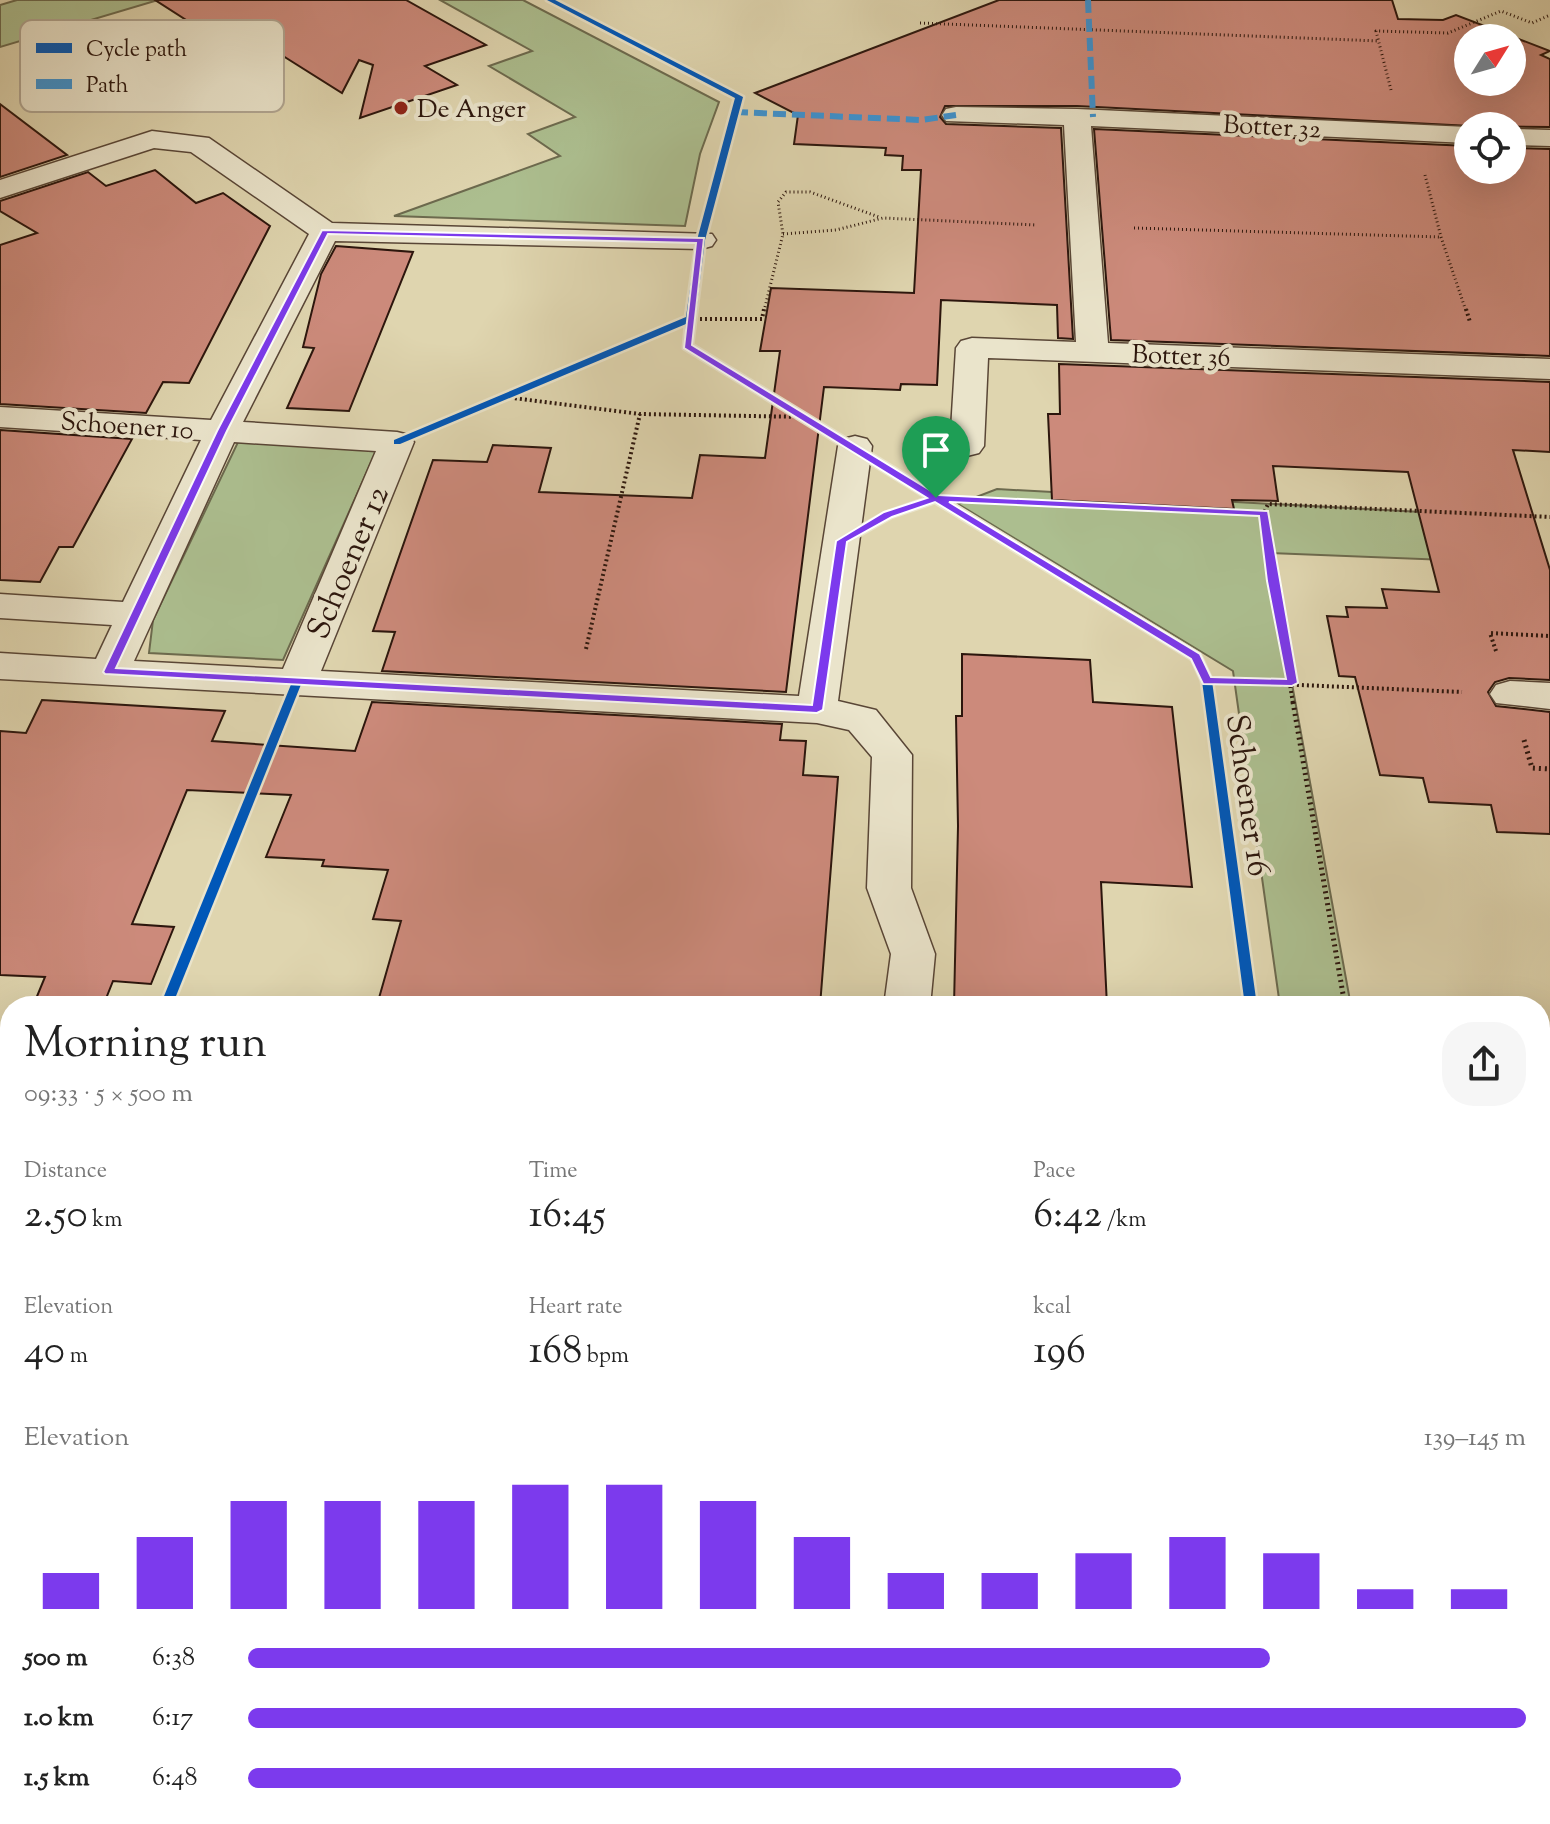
<!DOCTYPE html>
<meta charset="utf-8">
<style>
body{margin:0;font-family:"Sorts Mill Goudy",serif;background:#f6f6f6;color:#222;height:100vh;display:flex;flex-direction:column;font-size:30px;white-space:nowrap}
*{box-sizing:border-box;margin:0}
p{font-size:26px;color:#767676}
.icon{flex:none;width:44px;height:44px;fill:none;stroke:currentColor;stroke-width:2;stroke-linecap:round;stroke-linejoin:round}
.map{position:relative;flex:1;overflow:hidden}
.panel{position:absolute;left:0px;top:996px;width:1550px;height:828px;display:flex;flex-direction:column;background:#fff;border-radius:32px 32px 0 0;box-shadow:0 8px 32px #0002}
.panel>*{flex:none}
.needle{width:52px;rotate:53deg}
.controls{position:absolute;left:1454px;top:24px;display:grid;gap:16px}
.controls a{display:grid;place-items:center;width:72px;height:72px;border-radius:50%;background:#fff;box-shadow:0 8px 32px #0002;font-size:40px}
.pin{position:absolute;display:grid;place-items:center;width:68px;height:68px;color:#fff;margin:-82px -34px;border-radius:50% 50% 50% 0;rotate:-45deg;box-shadow:0 0 8px #0007}
.pin .icon{rotate:45deg}
.round{display:grid;place-items:center;flex:none;width:84px;height:84px;border-radius:32px;background:#f6f6f6}
.head{display:flex;align-items:center;justify-content:space-between;height:136px;padding:0 24px}
h1{font-size:44px;font-weight:600;line-height:60px}
.figures{display:grid;grid-template-columns:repeat(3,1fr);gap:12px;height:136px;padding:8px 24px}
.figures div{display:grid;align-content:center}
.figures b{font-size:40px;font-weight:600}
.figures small{font-size:22px;font-weight:400}
.figures p{font-size:22px}
.chart{height:224px;padding:16px 24px}
.chart p{display:flex;justify-content:space-between}
.chart svg{width:100%;height:144px;margin-top:8px;stroke:#7c3aed;stroke-width:6}
ul{padding:0 24px;list-style:none;font-size:26px}
li{display:grid;grid-template-columns:128px 96px 1fr;align-items:center;height:60px}
li i{height:20px;border-radius:10px;background:#7c3aed}
.map>svg:first-child{display:block}
.green{fill:#acbe8f;stroke:#6c6a4e;stroke-width:2}
.building{fill:#cc8a7b;stroke:#2c160d;stroke-width:2;fill-rule:evenodd}
.lines{fill:none;stroke-linecap:round;stroke-linejoin:round}
.street-casing{stroke:#594636;stroke-width:3}
.path-far3{stroke:#2c160d;stroke-width:3;stroke-dasharray:1 3;stroke-linecap:butt}
.path-far2{stroke:#2c160d;stroke-width:4;stroke-dasharray:2 3;stroke-linecap:butt}
.path-far1{stroke:#2c160d;stroke-width:5;stroke-dasharray:2 4;stroke-linecap:butt}
.path{stroke:#2c160d;stroke-width:6;stroke-dasharray:3 5;stroke-linecap:butt}
.street{fill:#eae4cb;fill-rule:evenodd}
.quiet{stroke:#3c93d2;stroke-width:6;stroke-dasharray:13 6;stroke-linecap:butt}
.cycleway-casing{stroke:#eae4cb;stroke-width:5}
.cycleway{fill:#0057b8;fill-rule:evenodd}
.route{fill:#7c3aed;stroke:#fff;stroke-width:2;fill-rule:evenodd}
.poi-dot{fill:#8f2418;stroke:#eae4cb;stroke-width:3}
.labels{text-anchor:middle;stroke-width:8;stroke-linejoin:round;paint-order:stroke}
.far-poi-label{font-size:26px;fill:#2c160d;stroke:#eae4cb;text-anchor:start}
.far-street-label{font-size:26px;fill:#2c160d;stroke:#eae4cb}
.street-label{font-size:32px;fill:#2c160d;stroke:#eae4cb}
.key{fill:#eae4cb;stroke:#b1a692;stroke-width:2}
.key-label{font-size:22px;fill:#2c160d}
</style>
<div class="map">
<svg width="1550" height="1824" viewBox="0 0 1550 1824">
<rect width="100%" height="100%" fill="#dfd5af"/>
<filter id="stains"><feTurbulence type="fractalNoise" baseFrequency=".0025" numOctaves="4"/><feColorMatrix values="0 0 0 0 .2 0 0 0 0 .09 0 0 0 0 .02 0 0 0 .5 -.17"/></filter>
<radialGradient id="worn" r=".72"><stop offset=".6" stop-color="#630" stop-opacity="0"/><stop offset="1" stop-color="#630" stop-opacity=".3"/></radialGradient>
<g class="green">
<path d="M 17,0 L 158,0 L 0,47 L 0,5 Z"/>
<path d="M 440,0 L 523,0 L 719,102 L 700,154 L 685,226 L 394,216 L 560,156 L 528,134 L 575,117 L 489,66 L 532,51 Z"/>
<path d="M 239,440 L 378,447 L 283,660 L 149,653 L 153,620 Z"/>
<path d="M 997,489 L 1440,513 L 1446,560 L 1268,553 L 1351,1006 L 1280,1006 L 1233,671 L 958,504 Z"/>
<path d="M 1540,1394 L 1550,1394 L 1550,1633 L 1540,1632 Z"/>
<path d="M 1394,1814 L 1486,1814 L 1487,1824 L 1396,1824 Z"/>
</g>
<g class="building">
<path d="M 155,0 L 406,0 L 486,45 L 425,66 L 457,85 L 360,118 L 373,65 L 359,60 L 342,93 L 264,44 L 236,52 Z"/>
<path d="M 999,0 L 1392,0 L 1398,19 L 1443,20 L 1456,15 L 1550,51 L 1541,55 L 1550,59 L 1550,127 L 1471,126 L 1077,106 L 945,106 L 940,117 L 946,124 L 1061,128 L 1073,339 L 1058,338 L 1057,305 L 941,300 L 937,385 L 901,384 L 900,390 L 824,387 L 786,692 L 382,671 L 395,632 L 373,631 L 433,460 L 487,462 L 493,445 L 551,448 L 539,492 L 692,498 L 700,455 L 765,458 L 780,351 L 760,351 L 771,288 L 914,293 L 921,170 L 902,170 L 903,156 L 885,155 L 886,148 L 794,144 L 798,115 L 755,93 ZM 1468,38 L 1512,38 L 1512,82 L 1468,82 Z"/>
<path d="M 0,104 L 67,155 L 0,177 Z"/>
<path d="M 1094,129 L 1468,146 L 1468,170 L 1512,170 L 1512,148 L 1550,149 L 1550,356 L 1111,340 Z"/>
<path d="M 155,170 L 196,203 L 223,193 L 270,226 L 189,383 L 163,382 L 146,413 L 0,404 L 0,245 L 37,233 L 0,211 L 0,201 L 88,172 L 106,186 Z"/>
<path d="M 336,246 L 413,252 L 349,411 L 287,408 L 314,348 L 303,347 L 321,274 Z"/>
<path d="M 1059,364 L 1550,382 L 1550,452 L 1513,450 L 1550,570 L 1550,680 L 1509,678 L 1495,682 L 1488,692 L 1496,706 L 1550,712 L 1550,834 L 1497,832 L 1491,805 L 1429,802 L 1423,778 L 1380,775 L 1355,677 L 1339,676 L 1327,616 L 1348,617 L 1346,607 L 1387,608 L 1382,589 L 1439,592 L 1408,472 L 1273,466 L 1278,501 L 1232,500 L 1234,509 L 1052,500 L 1048,414 L 1060,414 Z"/>
<path d="M 0,430 L 132,439 L 73,547 L 59,547 L 40,582 L 0,580 Z"/>
<path d="M 962,654 L 1090,660 L 1093,702 L 1172,707 L 1192,887 L 1101,882 L 1107,1006 L 954,1006 L 958,826 L 956,716 L 962,716 Z"/>
<path d="M 42,700 L 225,711 L 212,741 L 355,751 L 372,702 L 782,724 L 780,740 L 806,741 L 803,775 L 838,777 L 820,1006 L 416,1006 L 418,1000 L 379,998 L 401,921 L 373,919 L 388,870 L 322,866 L 324,860 L 266,857 L 291,795 L 187,790 L 132,924 L 174,927 L 151,984 L 113,981 L 103,1006 L 33,1006 L 45,977 L 0,975 L 0,731 L 26,733 Z"/>
</g>
<g class="lines">
<defs>
<g id="street">
<path d="M 956,107 L 1077,109 L 1468,127 L 1468,143 L 1091,126 L 1108,343 L 1550,359 L 1550,379 L 988,358 L 984,446 L 979,453 L 967,456 L 955,453 L 950,446 L 956,348 L 961,341 L 972,338 L 1076,342 L 1064,125 L 946,121 L 942,115 L 946,109 Z"/>
<path d="M 1512,129 L 1550,130 L 1550,146 L 1512,145 Z"/>
<path d="M 152,131 L 209,138 L 332,223 L 712,234 L 716,240 L 712,246 L 701,249 L 335,241 L 243,422 L 397,432 L 409,435 L 414,442 L 321,671 L 799,696 L 838,446 L 843,439 L 855,436 L 867,439 L 872,446 L 838,701 L 876,710 L 912,755 L 911,888 L 935,954 L 930,1006 L 884,1006 L 891,954 L 867,888 L 872,757 L 849,730 L 817,723 L 0,679 L 0,653 L 96,659 L 112,625 L 0,618 L 0,594 L 123,602 L 201,440 L 0,427 L 0,407 L 211,420 L 309,234 L 191,152 L 154,148 L 0,198 L 0,180 ZM 234,442 L 376,451 L 283,669 L 134,661 Z"/>
<path d="M 1510,681 L 1550,683 L 1550,709 L 1496,703 L 1490,694 L 1496,685 Z"/>
<rect x="0" y="1054" width="10" height="38"/>
<path d="M 0,1640 L 10,1641 L 10,1701 L 0,1700 Z"/>
<path d="M 679,1814 L 741,1814 L 741,1824 L 677,1824 Z"/>
<path d="M 812,1814 L 874,1814 L 875,1824 L 811,1824 Z"/>
</g>
</defs>
<use href="#street" class="street-casing"/>
<g class="path-far3">
<path d="M 920,23 L 1379,41"/>
<path d="M 1391,90 L 1376,31 L 1448,33 L 1501,11 L 1532,23 L 1550,15"/>
<path d="M 1425,175 L 1441,237 L 1466,311"/>
<path d="M 1134,228 L 1441,237"/>
<path d="M 783,234 L 836,230 L 883,218 L 1036,225"/>
<path d="M 764,311 L 783,234 L 778,202 L 786,192 L 810,192 L 879,217"/>
</g>
<g class="path-far2">
<path d="M 1466,309 L 1470,322"/>
<path d="M 690,319 L 762,319 L 764,309"/>
<path d="M 505,397 L 640,414 L 807,417"/>
<path d="M 936,498 L 1264,513 L 1268,504 L 1550,517"/>
<path d="M 1264,513 L 1293,704"/>
<path d="M 586,649 L 640,414"/>
<path d="M 1496,651 L 1490,633 L 1550,636"/>
<path d="M 1207,681 L 1462,692"/>
</g>
<g class="path-far1">
<path d="M 1293,702 L 1345,1006"/>
<path d="M 1524,740 L 1532,768 L 1550,769"/>
<path d="M 1540,1166 L 1550,1166"/>
</g>
<g class="path">
<path d="M 1540,1541 L 1550,1537"/>
<path d="M 1468,1814 L 1470,1824"/>
</g>
<use href="#street" class="street"/>
<g class="quiet">
<path d="M 1088,0 L 1093,117"/>
<path d="M 735,112 L 921,120 L 956,115"/>
</g>
<defs>
<g id="cycleway">
<path d="M 547,0 L 555,0 L 743,97 L 705,240 L 692,345 L 1200,655 L 1212,681 L 1257,1006 L 1245,1006 L 1202,681 L 1192,659 L 935,502 L 891,517 L 845,543 L 839,543 L 839,539 L 885,513 L 928,498 L 684,348 L 686,324 L 400,444 L 394,444 L 394,440 L 686,317 L 697,240 L 735,98 Z"/>
<path d="M 297,679 L 302,682 L 172,1006 L 160,1006 L 292,682 Z"/>
</g>
</defs>
<use href="#cycleway" class="cycleway-casing"/>
<use href="#cycleway" class="cycleway"/>
</g>
<path class="route" d="M 322,230 L 704,238 L 692,345 L 938,495 L 1268,511 L 1298,683 L 1292,686 L 1203,684 L 1191,659 L 935,502 L 892,517 L 847,542 L 823,710 L 817,713 L 105,674 L 103,672 L 217,431 ZM 328,234 L 696,243 L 684,348 L 927,498 L 884,512 L 836,541 L 812,705 L 116,668 L 227,431 ZM 949,502 L 1259,516 L 1267,581 L 1286,679 L 1211,677 L 1200,654 Z"/>
<circle class="poi-dot" cx="401" cy="108" r="8"/>
<g class="labels">
<g class="far-poi-label">
<text x="417" y="117">De Anger</text>
</g>
<g class="far-street-label">
<text transform="translate(1272 126) rotate(3)" y="9">Botter 32</text>
<text transform="translate(1181 355) rotate(2)" y="9">Botter 36</text>
<text transform="translate(127 425) rotate(4)" y="9">Schoener 10</text>
</g>
<g class="street-label">
<text transform="translate(347 562) rotate(-67)" y="11">Schoener 12</text>
<text transform="translate(1249 795) rotate(82)" y="11">Schoener 16</text>
</g>
</g>
<rect x="20" y="20" width="264" height="92" rx="12" class="key"/>
<rect x="36" y="43" width="36" height="10" fill="#0057b8"/>
<rect x="36" y="79" width="36" height="10" fill="#3c93d2"/>
<g class="key-label">
<text x="86" y="56">Cycle path</text>
<text x="86" y="92">Path</text>
</g>
<rect width="100%" height="100%" filter="url(#stains)"/>
<rect width="100%" height="100%" fill="url(#worn)"/>
</svg>
<div class="controls">
<a><svg class="needle" viewBox="-14 -14 28 28"><path d="M0-13l5 13h-10z" fill="#e53935"/><path d="M0 13l5-13h-10z" fill="#767676"/></svg></a>
<a><svg class="icon" aria-label="locate" viewBox="0 0 24 24"><circle cx="12" cy="12" r="6"/><path d="M12 2v4M12 18v4M2 12h4M18 12h4"/></svg></a>
</div>
<div class="pin" style="left:936px;top:498px;background:#1e9e55"><svg class="icon" aria-label="arrive" viewBox="0 0 24 24"><path d="M6 21V4h12l-3 4 3 4H6"/></svg></div>
<section class="panel">
<div class="head"><div><h1>Morning run</h1><p>09:33 · 5 × 500 m</p></div><a class="round"><svg class="icon" aria-label="share" viewBox="0 0 24 24"><path d="M12 15V3M7 8l5-5 5 5M5 13v7h14v-7"/></svg></a></div>
<div class="figures">
<div><p>Distance</p><b>2.50<small> km</small></b></div>
<div><p>Time</p><b>16:45</b></div>
<div><p>Pace</p><b>6:42<small> /km</small></b></div>
</div>
<div class="figures">
<div><p>Elevation</p><b>40<small> m</small></b></div>
<div><p>Heart rate</p><b>168<small> bpm</small></b></div>
<div><p>kcal</p><b>196</b></div>
</div>
<div class="chart"><p><span>Elevation</span>139–145 m</p>
<svg viewBox="0 0 160 44" preserveAspectRatio="none"><path d="M5 44V33M15 44V22M25 44V11M35 44V11M45 44V11M55 44V6M65 44V6M75 44V11M85 44V22M95 44V33M105 44V33M115 44V27M125 44V22M135 44V27M145 44V38M155 44V38"/></svg>
</div>
<ul>
<li><b>500 m</b>6:38<i style="width:80%"></i></li>
<li><b>1.0 km</b>6:17<i style="width:100%"></i></li>
<li><b>1.5 km</b>6:48<i style="width:73%"></i></li>
</ul>
</section>
</div>
